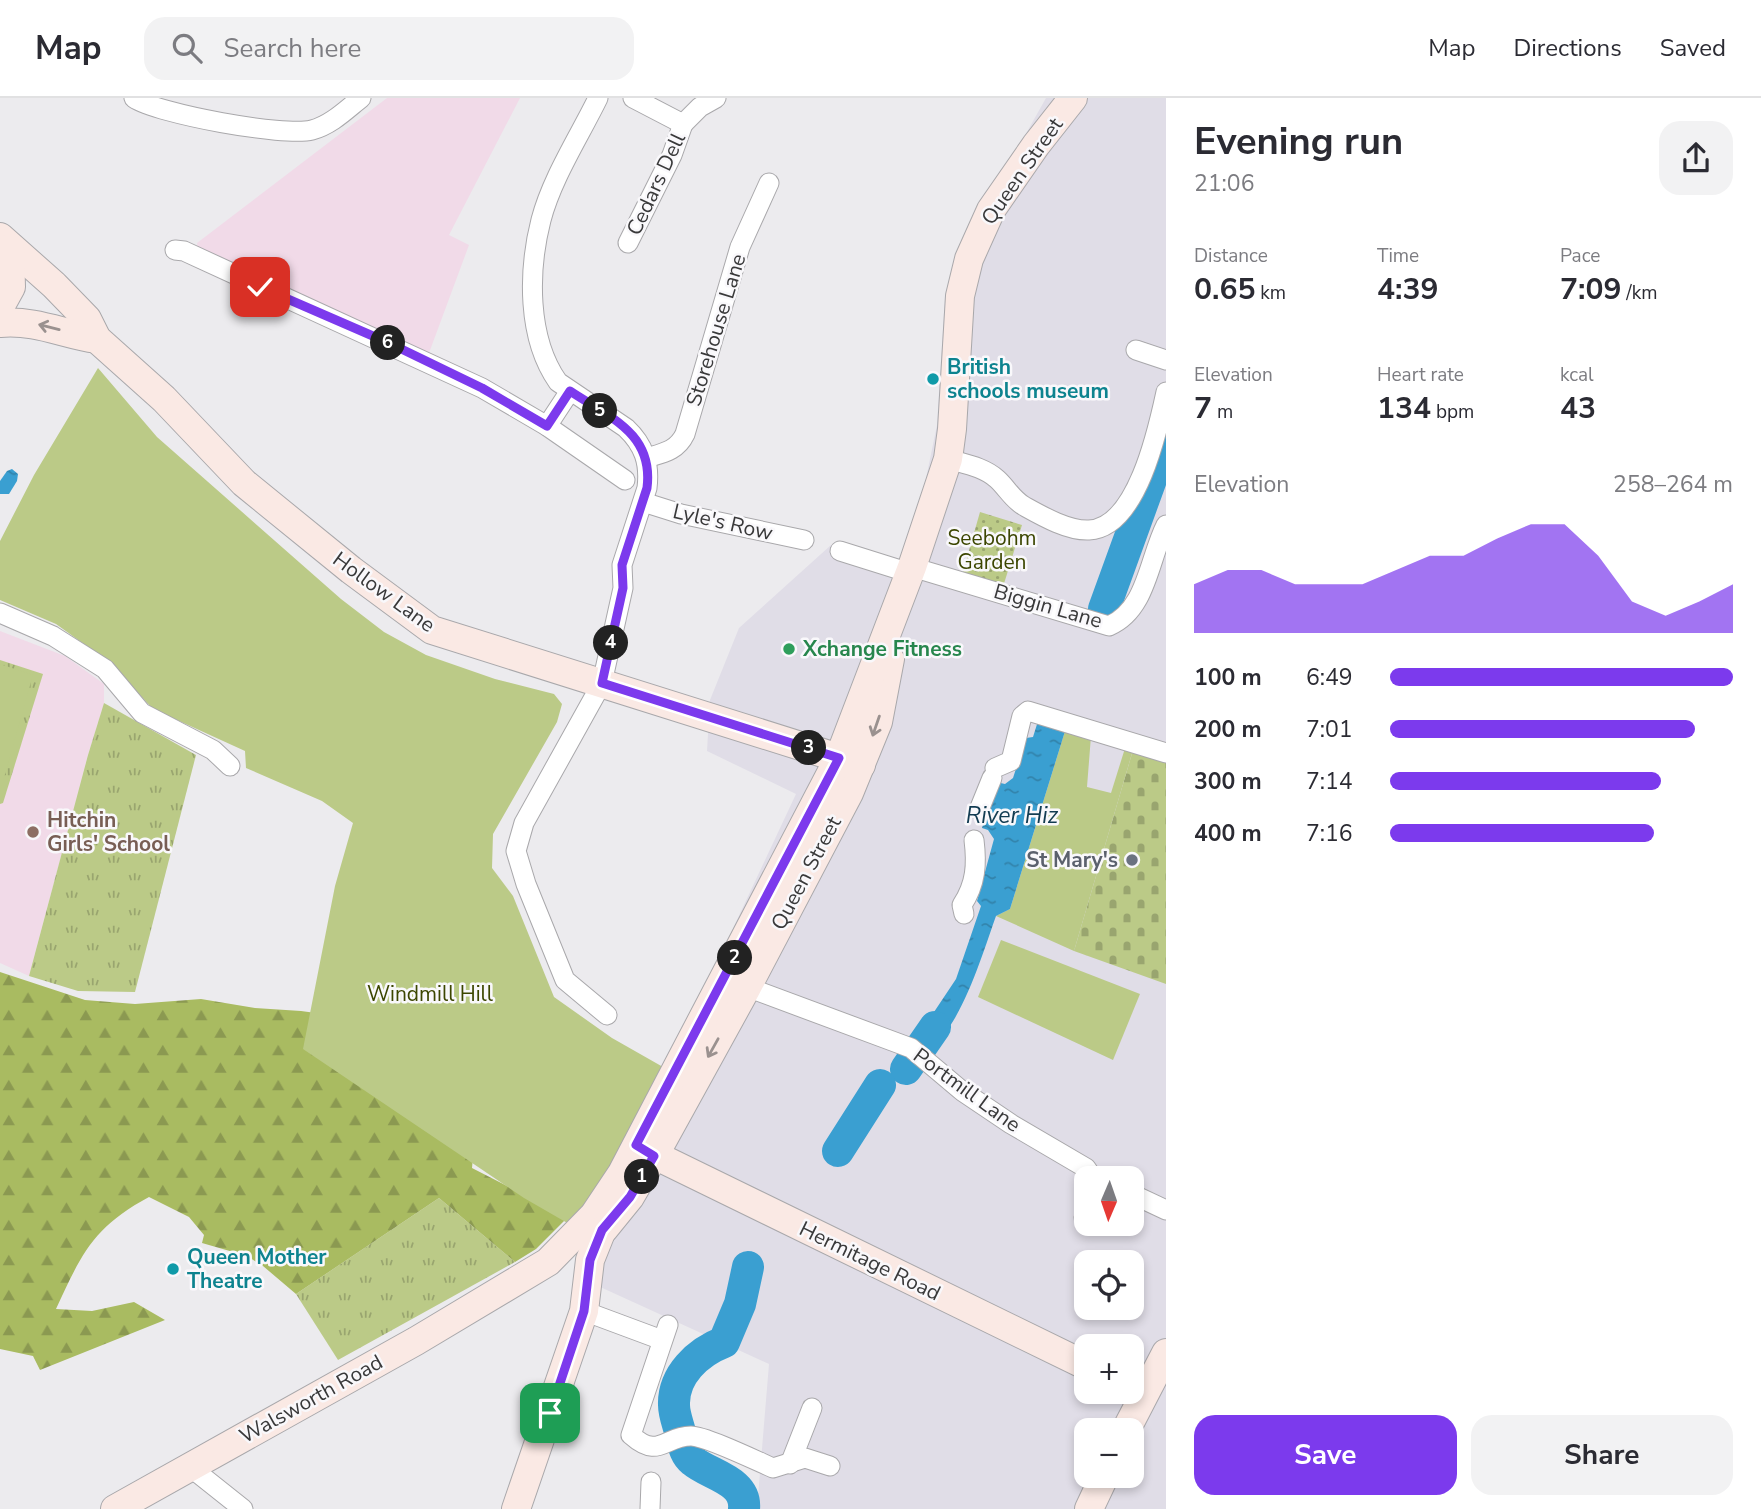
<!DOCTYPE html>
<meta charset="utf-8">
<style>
body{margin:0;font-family:"Nunito Sans",sans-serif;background:#f2f2f3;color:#2b2b33;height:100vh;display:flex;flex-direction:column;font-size:26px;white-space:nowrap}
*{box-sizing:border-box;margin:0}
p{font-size:23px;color:#7c7c81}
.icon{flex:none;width:38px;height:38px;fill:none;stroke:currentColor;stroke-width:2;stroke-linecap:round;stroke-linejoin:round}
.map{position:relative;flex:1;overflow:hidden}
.details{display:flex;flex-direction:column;background:#fff;width:595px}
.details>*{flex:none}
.needle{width:46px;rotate:182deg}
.buttons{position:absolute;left:1074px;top:1068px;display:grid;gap:14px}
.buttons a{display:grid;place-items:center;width:70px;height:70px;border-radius:14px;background:#fff;box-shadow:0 4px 10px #0003;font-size:35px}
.pin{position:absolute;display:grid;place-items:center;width:60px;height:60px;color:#fff;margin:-30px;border-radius:14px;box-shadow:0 4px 10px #0006}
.km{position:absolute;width:35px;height:35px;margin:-18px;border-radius:50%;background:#222;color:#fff;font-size:19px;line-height:35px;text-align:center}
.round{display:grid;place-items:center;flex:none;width:74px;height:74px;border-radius:21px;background:#f2f2f3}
.summary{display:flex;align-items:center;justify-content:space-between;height:119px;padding:0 28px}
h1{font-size:38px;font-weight:700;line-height:52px}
.figures{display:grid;grid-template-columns:repeat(3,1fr);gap:10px;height:119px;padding:7px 28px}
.figures div{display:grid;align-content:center}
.figures b{font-size:30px;font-weight:700}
.figures small{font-size:19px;font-weight:400}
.figures p{font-size:19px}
.chart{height:196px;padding:14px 28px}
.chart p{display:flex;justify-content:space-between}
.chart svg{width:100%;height:126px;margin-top:7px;fill:#7c3aed;opacity:.7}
.primary-button{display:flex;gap:14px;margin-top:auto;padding:14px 28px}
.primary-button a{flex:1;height:80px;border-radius:21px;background:#7c3aed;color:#fff;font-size:28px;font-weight:700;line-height:80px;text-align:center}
.primary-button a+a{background:#f2f2f3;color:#2b2b33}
ul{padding:0 28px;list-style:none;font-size:23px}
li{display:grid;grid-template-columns:112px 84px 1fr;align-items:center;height:52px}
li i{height:18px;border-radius:9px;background:#7c3aed}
header{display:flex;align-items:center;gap:42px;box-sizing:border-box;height:98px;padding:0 35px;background:#fff;border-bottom:2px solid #e1e1e2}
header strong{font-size:33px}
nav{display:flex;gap:38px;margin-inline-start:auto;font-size:24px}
.search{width:490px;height:63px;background:#f2f2f3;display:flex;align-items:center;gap:18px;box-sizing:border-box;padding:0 24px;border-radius:21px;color:#7c7c81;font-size:26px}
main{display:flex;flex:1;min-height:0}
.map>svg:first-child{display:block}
.built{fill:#e0dde7;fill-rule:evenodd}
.education{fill:#f1dae8}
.grass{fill:url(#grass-tufts)}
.forest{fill:url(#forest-firs)}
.cemetery{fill:url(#cemetery-stones)}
.park{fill:#bbca87}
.garden{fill:url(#garden-dots)}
.water{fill:url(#water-ripples)}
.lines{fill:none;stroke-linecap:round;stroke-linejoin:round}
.river{stroke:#3a9fd1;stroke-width:32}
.street-casing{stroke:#a9a8ab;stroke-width:21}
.secondary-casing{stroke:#a9a8ab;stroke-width:30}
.street{stroke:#fff;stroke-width:19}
.secondary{stroke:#fae9e4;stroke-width:28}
.oneway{stroke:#9a918f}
.route-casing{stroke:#fff;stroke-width:14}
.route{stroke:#7c3aed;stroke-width:9}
.culture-dot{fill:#0f9aa8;stroke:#f9f8fb;stroke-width:2.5}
.leisure-dot{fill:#2e9e5b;stroke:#f9f8fb;stroke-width:2.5}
.education-dot{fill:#8d6e63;stroke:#f9f8fb;stroke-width:2.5}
.worship-dot{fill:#6b7280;stroke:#f9f8fb;stroke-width:2.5}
.labels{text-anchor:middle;stroke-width:5;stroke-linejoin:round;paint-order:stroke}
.street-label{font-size:21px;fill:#39393a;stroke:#f9f8fb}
.culture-label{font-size:21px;font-weight:bold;fill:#0d838f;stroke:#f9f8fb;text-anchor:start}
.park-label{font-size:21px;fill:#3c4600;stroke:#f9f8fb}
.leisure-label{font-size:21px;font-weight:bold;fill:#27864d;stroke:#f9f8fb;text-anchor:start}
.education-label{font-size:21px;font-weight:bold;fill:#785e54;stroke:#f9f8fb;text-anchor:start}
.worship-label{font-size:21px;font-weight:bold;fill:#5b616d;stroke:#f9f8fb;text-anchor:end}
.water-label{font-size:23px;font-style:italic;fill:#123c52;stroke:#f9f8fb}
</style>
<header>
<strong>Map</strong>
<div class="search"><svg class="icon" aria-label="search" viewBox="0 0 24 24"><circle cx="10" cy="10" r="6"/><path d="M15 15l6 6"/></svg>Search here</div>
<nav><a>Map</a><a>Directions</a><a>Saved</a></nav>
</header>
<main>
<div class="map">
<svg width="1166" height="1411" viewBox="0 0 1166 1411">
<defs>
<pattern id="grass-tufts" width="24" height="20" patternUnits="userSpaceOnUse" patternTransform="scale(1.75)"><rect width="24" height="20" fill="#bbca87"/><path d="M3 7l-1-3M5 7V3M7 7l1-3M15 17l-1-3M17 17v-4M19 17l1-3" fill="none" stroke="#99a56f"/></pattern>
<pattern id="forest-firs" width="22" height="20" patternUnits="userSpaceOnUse" patternTransform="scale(1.75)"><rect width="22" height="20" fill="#a9bb61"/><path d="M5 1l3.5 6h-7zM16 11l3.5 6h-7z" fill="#8b9951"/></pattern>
<pattern id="cemetery-stones" width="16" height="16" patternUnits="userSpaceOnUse" patternTransform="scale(1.75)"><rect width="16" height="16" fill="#bbca87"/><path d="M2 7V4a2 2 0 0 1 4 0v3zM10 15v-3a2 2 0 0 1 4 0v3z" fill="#99a56f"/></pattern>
<pattern id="garden-dots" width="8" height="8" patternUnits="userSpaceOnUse" patternTransform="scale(1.75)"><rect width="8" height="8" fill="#bbca87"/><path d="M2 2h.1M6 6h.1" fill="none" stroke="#99a56f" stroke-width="1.8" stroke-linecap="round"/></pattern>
<pattern id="water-ripples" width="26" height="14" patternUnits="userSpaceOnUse" patternTransform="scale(1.75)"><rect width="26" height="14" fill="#3a9fd1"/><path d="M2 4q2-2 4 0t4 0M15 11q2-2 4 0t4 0" fill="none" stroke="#3283ab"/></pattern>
</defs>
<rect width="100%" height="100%" fill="#ecebee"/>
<path class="built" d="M 1046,0 L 1166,0 L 1166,1411 L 757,1411 L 769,1266 L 598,1188 L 612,1069 L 689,924 L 796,696 L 707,653 L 710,602 L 739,530 L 831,447 L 908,468 L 937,327 L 945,199 L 990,100 ZM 1087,1080 L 1132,1080 L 1132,1125 L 1087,1125 ZM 1087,1164 L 1132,1164 L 1132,1209 L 1087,1209 ZM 1087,1248 L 1132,1248 L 1132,1293 L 1087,1293 ZM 1087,1332 L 1132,1332 L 1132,1377 L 1087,1377 Z"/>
<g class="education">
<path d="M 387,0 L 520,0 L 449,137 L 469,147 L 429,255 L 199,157 L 197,145 Z"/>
<path d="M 0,533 L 65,558 L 104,586 L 104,605 L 88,657 L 29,878 L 0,865 Z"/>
</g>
<g class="grass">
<path d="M 0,562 L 43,576 L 3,705 L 0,706 Z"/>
<path d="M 104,605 L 196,657 L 135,894 L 78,893 L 29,878 L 88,657 Z"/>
<path d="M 439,1100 L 515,1164 L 338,1262 L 296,1196 Z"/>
</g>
<path class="forest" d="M 0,874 L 85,902 L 135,906 L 201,901 L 255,910 L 301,913 L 353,920 L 474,1048 L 472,1070 L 568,1119 L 536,1151 L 515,1164 L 439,1100 L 296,1196 L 263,1168 L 247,1158 L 202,1145 L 204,1137 L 189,1119 L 149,1099 C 93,1129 81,1157 56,1211 L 92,1213 L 134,1204 L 165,1222 L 40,1272 L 33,1258 L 0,1251 Z"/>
<path class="cemetery" d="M 1133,652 L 1166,663 L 1166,886 L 1074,853 Z"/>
<g class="park">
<path d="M 98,270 L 157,339 L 341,501 L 384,534 L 426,557 L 495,581 L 554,596 L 562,606 L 557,624 L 493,736 L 492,770 L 513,798 L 554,899 L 612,940 L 663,969 L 639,1019 L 576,1130 L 524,1100 L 303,951 L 335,788 L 353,725 L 322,703 L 246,670 L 245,653 L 153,611 L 109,564 L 56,526 L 0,502 L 0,443 L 34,377 Z"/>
<path d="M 0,566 L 33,577 L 0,694 Z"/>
<path d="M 1066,630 L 1091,638 L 1087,689 L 1111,695 L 1126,647 L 1133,652 L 1074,853 L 996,818 L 1010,811 Z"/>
<path d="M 1001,842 L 1140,896 L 1113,962 L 978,899 Z"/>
</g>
<path class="garden" d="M 980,414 L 1022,427 L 1003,489 L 962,477 Z"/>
<g class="water">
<path d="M 12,371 L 18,376 L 17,383 L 9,396 L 0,396 L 0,383 L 7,373 Z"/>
<path d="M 1038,623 L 1066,630 L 1010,811 L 996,818 C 985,848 959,938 928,948 L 922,944 L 920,935 L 956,881 L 981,808 L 977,803 L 994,741 L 988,732 L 982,730 L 996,684 L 1005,686 L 1013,680 L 1026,640 L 1033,639 Z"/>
</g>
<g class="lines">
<g class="river">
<path d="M 1104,511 L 1166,340"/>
<path d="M 906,971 L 935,929"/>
<path d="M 838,1053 L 880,987"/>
<path d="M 744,1411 C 747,1382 709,1377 693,1363 C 684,1356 683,1344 680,1334 C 678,1326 674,1316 674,1307 C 673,1277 698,1254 724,1244 L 740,1206 L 748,1169"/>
</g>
<defs>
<g id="street">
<path d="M 134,0 C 158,16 284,39 312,32 C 331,27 346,12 361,0"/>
<path d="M 598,0 C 579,39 552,80 541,122 C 528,173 527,240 558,284 L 626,330 C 644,347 650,365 647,390 L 622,467 L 623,490 L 602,585 L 524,725 L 516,753 L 526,786 L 565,882 L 607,917"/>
<path d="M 633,0 L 683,26 L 700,9 L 716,0"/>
<path d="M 628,145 L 672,57 L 683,26"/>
<path d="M 175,152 L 184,153 L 482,290 L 547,328 L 625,382"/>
<path d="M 1136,252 L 1166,262"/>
<path d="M 547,328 L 570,293"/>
<path d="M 646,360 C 663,355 677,353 685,336 L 740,149 L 769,85"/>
<path d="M 948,361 C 965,366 984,369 997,381 C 1007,390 1012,401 1024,408 C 1042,418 1068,433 1089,432 C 1137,430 1158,331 1166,294"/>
<path d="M 643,404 L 681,416 L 804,442"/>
<path d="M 840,453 L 910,475"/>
<path d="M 912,469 L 1109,528 C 1147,512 1149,460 1166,427"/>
<path d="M 0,515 L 53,538 L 105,571 L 142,615 L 213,652 L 230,668"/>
<path d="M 995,670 L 1011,663 L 1022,618 L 1028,613 L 1166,655"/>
<path d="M 979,712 L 992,680"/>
<path d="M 964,816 L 962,807 C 976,786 977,766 974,742"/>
<path d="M 736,885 L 911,950 L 962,993 L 1011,1026 L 1086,1070 L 1093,1080"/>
<path d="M 1132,1096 L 1166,1112"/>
<path d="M 1084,1120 L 1087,1114"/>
<path d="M 584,1213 L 662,1242"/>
<path d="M 668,1227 L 631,1337 C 659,1362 664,1338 691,1338 C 705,1338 757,1363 773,1370 L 805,1360 L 830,1368"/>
<path d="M 790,1366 L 812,1310"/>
<path d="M 189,1368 L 243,1411"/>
<path d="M 650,1411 L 651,1384"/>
</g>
<g id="secondary">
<path d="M 0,139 L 54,187 L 87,221 L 97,241 L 164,301 L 244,385 L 351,472 L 432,532 L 861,667"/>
<path d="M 0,209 L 11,189 L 10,150"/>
<path d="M 0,225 C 38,222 62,236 97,241"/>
<path d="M 638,1049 L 1087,1268"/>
<path d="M 604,1131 L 630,1099 L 654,1058 L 746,891 L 849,695 L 878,624 L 890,561"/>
<path d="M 1126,1332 L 1166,1255"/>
<path d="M 115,1411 L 416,1243 L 548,1164 L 594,1117 L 622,1075 L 839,660 L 912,469 L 948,361 L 952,331 L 960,198 L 969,161 L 991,112 L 1036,47 L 1073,0"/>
<path d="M 516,1411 L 584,1213 L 590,1162 L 602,1132"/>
<path d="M 1089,1411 L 1105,1377"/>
</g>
</defs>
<use href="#street" class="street-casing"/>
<use href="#secondary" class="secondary-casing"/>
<use href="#street" class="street"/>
<use href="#secondary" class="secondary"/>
</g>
<defs><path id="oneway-shaft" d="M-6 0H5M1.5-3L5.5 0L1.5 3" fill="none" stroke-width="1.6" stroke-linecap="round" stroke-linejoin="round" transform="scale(1.75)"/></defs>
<g class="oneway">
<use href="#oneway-shaft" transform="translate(49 229) rotate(-166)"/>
<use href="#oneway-shaft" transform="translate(876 628) rotate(109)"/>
<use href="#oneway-shaft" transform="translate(713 950) rotate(119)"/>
</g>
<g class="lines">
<defs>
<path id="route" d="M 260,189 L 389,245 L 482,290 L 547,328 L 570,293 C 609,319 654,335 647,390 L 622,467 L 623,490 L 602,585 L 839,660 L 636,1047 L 654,1058 L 630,1099 L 602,1132 L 590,1162 L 584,1213 L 550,1315"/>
</defs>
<use href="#route" class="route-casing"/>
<use href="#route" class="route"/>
</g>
<g class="culture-dot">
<circle cx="933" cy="281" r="7"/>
<circle cx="173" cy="1171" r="7"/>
</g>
<circle class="leisure-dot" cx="789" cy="551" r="7"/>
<circle class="education-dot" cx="33" cy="734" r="7"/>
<circle class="worship-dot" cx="1132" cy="762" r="7"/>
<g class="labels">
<g class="street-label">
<text transform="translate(1022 73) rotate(-55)" y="7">Queen Street</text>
<text transform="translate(656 86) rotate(-65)" y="7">Cedars Dell</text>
<text transform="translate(716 232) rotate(-73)" y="7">Storehouse Lane</text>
<text transform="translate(723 424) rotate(13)" y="7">Lyle's Row</text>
<text transform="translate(384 494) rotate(36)" y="7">Hollow Lane</text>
<text transform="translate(1048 508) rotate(16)" y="7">Biggin Lane</text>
<text transform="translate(806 775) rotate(-62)" y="7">Queen Street</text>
<text transform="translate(967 992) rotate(36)" y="7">Portmill Lane</text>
<text transform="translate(870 1163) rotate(26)" y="7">Hermitage Road</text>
<text transform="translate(311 1301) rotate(-29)" y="7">Walsworth Road</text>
</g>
<g class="culture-label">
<text x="947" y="276">British<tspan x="947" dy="24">schools museum</tspan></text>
<text x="187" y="1166">Queen Mother<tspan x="187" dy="24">Theatre</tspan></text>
</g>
<g class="park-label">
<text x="992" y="447">Seebohm<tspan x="992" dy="24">Garden</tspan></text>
<text x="430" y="903">Windmill Hill</text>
</g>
<g class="leisure-label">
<text x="803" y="558">Xchange Fitness</text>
</g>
<g class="education-label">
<text x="47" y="729">Hitchin<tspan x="47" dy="24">Girls' School</tspan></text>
</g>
<g class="worship-label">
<text x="1118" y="769">St Mary's</text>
</g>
<g class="water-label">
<text x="1012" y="725">River Hiz</text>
</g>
</g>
</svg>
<div class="buttons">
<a><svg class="needle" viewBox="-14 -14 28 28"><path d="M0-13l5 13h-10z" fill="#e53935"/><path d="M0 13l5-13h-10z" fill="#7c7c81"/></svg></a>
<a><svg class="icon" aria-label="locate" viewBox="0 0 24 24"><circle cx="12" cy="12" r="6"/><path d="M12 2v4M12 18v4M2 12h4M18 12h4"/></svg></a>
<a>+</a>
<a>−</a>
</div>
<div class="pin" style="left:550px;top:1315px;background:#1e9e55"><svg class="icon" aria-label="arrive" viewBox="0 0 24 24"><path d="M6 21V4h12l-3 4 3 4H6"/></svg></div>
<div class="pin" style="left:260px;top:189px;background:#d93025"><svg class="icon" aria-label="check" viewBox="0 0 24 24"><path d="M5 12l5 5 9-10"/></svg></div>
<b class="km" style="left:642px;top:1079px">1</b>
<b class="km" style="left:735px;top:860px">2</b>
<b class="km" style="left:809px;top:650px">3</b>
<b class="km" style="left:611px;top:545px">4</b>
<b class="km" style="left:600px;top:313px">5</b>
<b class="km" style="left:388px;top:245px">6</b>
</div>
<section class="details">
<div class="summary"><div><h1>Evening run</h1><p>21:06</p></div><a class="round"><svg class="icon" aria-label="share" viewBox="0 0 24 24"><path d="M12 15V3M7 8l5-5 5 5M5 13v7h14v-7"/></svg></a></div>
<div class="figures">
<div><p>Distance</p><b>0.65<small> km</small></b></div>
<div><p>Time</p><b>4:39</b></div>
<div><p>Pace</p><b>7:09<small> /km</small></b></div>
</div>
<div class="figures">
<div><p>Elevation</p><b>7<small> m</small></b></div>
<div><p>Heart rate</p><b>134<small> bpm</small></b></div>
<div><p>kcal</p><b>43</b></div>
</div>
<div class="chart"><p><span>Elevation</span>258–264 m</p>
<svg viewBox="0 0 160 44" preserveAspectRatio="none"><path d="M0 44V27L10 22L20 22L30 27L40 27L50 27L60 22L70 17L80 17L90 11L100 6L110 6L120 17L130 33L140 38L150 33L160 27V44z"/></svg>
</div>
<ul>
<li><b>100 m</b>6:49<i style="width:100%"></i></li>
<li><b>200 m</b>7:01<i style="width:89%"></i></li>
<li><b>300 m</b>7:14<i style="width:79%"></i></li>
<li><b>400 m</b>7:16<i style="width:77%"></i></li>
</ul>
<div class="primary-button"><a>Save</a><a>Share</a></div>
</section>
</main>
